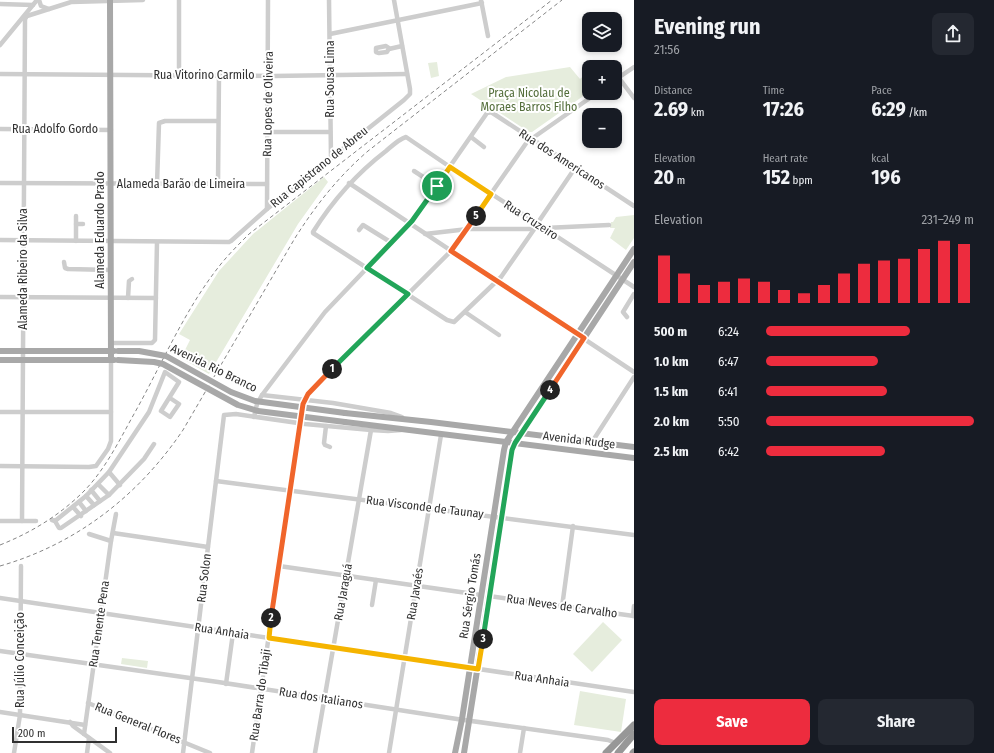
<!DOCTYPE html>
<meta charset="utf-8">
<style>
body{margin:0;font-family:"Fira Sans Condensed",sans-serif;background:#242831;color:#f1f3f6;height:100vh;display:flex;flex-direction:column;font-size:15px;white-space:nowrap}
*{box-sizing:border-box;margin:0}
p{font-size:13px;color:#9ea1a6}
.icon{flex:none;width:22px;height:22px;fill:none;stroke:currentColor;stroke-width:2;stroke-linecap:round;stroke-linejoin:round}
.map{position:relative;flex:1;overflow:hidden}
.drawer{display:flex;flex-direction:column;background:#171b24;width:360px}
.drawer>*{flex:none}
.tools{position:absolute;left:582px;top:12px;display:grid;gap:8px}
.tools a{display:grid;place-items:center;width:40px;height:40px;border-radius:8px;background:#171b24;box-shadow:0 2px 6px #0003;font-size:20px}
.scale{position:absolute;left:12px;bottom:10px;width:105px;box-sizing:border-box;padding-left:4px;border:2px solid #303030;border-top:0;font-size:11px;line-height:14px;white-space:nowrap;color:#303030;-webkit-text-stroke:3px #fff;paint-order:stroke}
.pin{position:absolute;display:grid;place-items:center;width:34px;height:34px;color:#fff;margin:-17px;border:2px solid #fff;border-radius:50%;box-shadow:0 1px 4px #0007}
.km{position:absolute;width:20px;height:20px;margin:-10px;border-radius:50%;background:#222;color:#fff;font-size:11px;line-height:20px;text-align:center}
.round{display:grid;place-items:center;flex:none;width:42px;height:42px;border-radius:8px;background:#242831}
.head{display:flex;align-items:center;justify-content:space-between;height:68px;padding:0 20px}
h1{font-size:22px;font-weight:700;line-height:30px}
.figures{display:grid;grid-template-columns:repeat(3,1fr);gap:6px;height:68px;padding:4px 20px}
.figures div{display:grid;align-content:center}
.figures b{font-size:20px;font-weight:700}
.figures small{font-size:11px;font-weight:400}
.figures p{font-size:11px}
.chart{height:112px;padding:8px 20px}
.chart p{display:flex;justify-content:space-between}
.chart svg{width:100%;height:72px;margin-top:4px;stroke:#ed2c3e;stroke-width:6}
.action{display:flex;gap:8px;margin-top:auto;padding:8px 20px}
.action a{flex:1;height:46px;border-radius:8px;background:#ed2c3e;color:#fff;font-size:16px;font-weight:700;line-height:46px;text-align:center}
.action a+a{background:#242831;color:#f1f3f6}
ul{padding:0 20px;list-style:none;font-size:13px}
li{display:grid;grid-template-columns:64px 48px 1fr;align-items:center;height:30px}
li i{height:10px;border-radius:5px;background:#ed2c3e}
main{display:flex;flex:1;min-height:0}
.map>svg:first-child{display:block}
.green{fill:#e6eddd}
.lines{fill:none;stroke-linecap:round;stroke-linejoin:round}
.minor{stroke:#cdcdcd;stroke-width:4.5}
.major{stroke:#a8a8a8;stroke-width:6}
.highway{stroke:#979797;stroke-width:7}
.rail{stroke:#858585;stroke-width:1;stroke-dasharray:4 3;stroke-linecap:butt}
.major-bridge{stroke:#a8a8a8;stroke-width:6}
.split-1-casing{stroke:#fff;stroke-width:8}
.split-2-casing{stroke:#fff;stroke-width:8}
.split-3-casing{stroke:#fff;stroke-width:8}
.split-4-casing{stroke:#fff;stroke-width:8}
.split-5-casing{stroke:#fff;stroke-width:8}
.split-6-casing{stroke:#fff;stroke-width:8}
.split-1{stroke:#22a559;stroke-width:5}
.split-2{stroke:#f0652b;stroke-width:5}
.split-3{stroke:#f5b400;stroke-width:5}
.split-4{stroke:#22a559;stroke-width:5}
.split-5{stroke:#f0652b;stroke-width:5}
.split-6{stroke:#f5b400;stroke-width:5}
.labels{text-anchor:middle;stroke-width:4;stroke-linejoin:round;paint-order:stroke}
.street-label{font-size:12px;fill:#303030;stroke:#fff}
.park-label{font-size:12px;fill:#546e3b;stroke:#fff}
</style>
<main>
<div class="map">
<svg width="634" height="753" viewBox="0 0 634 753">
<rect width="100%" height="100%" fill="#fff"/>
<g class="green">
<path d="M 437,62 L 439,76 L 431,78 L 428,63 Z"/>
<path d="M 570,67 L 580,79 L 589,71 L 589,92 L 532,132 L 529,132 L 471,94 L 506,77 Z"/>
<path d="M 324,177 L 328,182 L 298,224 L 209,374 L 181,358 L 190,340 L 179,334 L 219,271 L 253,234 Z"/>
<path d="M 634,215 L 634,238 L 626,250 L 610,238 L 615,228 L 610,228 L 611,222 L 613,222 L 616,217 Z"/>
<path d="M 603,622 L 622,640 L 592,672 L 573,654 Z"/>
<path d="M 122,658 L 148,661 L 147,668 L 121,664 Z"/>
<path d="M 580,691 L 626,699 L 621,732 L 574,725 Z"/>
</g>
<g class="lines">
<g class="minor">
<path d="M 39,0 L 41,6 L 49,9"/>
<path d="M 179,0 L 179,75"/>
<path d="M 329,0 L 331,158"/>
<path d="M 481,0 L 488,36"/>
<path d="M 0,4 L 33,5"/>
<path d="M 330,34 L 482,3"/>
<path d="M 0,45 L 37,0"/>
<path d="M 386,46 L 389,48 L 387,52 L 379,53 L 376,52 L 376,48 Z"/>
<path d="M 389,49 L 402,46"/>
<path d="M 0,74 L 273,76 L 407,74"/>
<path d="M 619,78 L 634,98"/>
<path d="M 615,80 L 634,67"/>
<path d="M 0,129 L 111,130"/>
<path d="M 267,132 L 330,132"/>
<path d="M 471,137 L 484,147"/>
<path d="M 575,168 L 539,221 L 535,228 L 501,277 L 454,322 L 447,320 L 313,233 L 313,232 C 333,200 356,174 386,151 C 392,146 399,139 406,137 L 456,171 L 538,224 L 544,228 L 634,287"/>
<path d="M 414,171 L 437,186"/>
<path d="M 0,183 L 267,184"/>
<path d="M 349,183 L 634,372"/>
<path d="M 157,184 L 159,123 L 165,121 L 218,121"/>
<path d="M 218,184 L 219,75"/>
<path d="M 267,209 L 268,0"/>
<path d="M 76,224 L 76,216"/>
<path d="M 545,228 L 609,225"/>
<path d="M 359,230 L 363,225 L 392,243"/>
<path d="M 425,234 L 468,229 L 534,229"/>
<path d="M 0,240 L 229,242 L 231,241 L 267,209 L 404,100 L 410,94 L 410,89 L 394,0"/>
<path d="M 76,241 L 76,224 L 83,224"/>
<path d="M 64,262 L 65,268 L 68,269 L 111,270"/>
<path d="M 0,297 L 156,298"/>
<path d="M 128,298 L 129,281 L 132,279"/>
<path d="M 465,312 L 499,335"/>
<path d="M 627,317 L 623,312 L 634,294"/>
<path d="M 111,343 L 152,343 L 155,340 L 157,242"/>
<path d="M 262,395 L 333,403 L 391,413 L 402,417"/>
<path d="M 0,412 L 111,412"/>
<path d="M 254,417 L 257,404 L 262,395 L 325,312 L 412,221 L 487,113 L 491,112 L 634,206"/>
<path d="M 326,426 L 324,443 L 325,445 L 330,447"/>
<path d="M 592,442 L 634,377"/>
<path d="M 0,466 L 89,467 L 96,466 L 108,449 L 111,441 L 111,360"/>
<path d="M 109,472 L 120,485"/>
<path d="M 216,481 L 634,535"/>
<path d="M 98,484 L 109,495"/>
<path d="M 91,490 L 100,501"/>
<path d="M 86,496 L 94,505"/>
<path d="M 79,502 L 86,511"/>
<path d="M 73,507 L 81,516"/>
<path d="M 52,520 L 55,521 L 86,496 L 109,472 L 149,412 L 165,372 L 179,382 L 161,411 L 170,417 L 179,404 L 170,398"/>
<path d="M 0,521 L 36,521"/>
<path d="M 22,521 L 25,19 L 27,16 L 71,2 L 143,0"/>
<path d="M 55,521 L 59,528 L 61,528 L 109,495 L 144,459 L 154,444"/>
<path d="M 113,533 L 208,547"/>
<path d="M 89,534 L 111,541"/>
<path d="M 279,566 L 481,595"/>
<path d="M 489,596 L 634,616"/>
<path d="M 0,598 L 634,692"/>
<path d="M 372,605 L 376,580"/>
<path d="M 562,607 L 573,526"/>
<path d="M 633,616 L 634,606"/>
<path d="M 0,651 L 218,682 L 457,719 L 608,740 L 613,742 L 614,746"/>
<path d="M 226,684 L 233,633"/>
<path d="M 88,703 L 210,753"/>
<path d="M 0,712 L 85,725"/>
<path d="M 70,722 L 73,726 L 110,753"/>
<path d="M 84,734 L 111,541 L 116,514"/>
<path d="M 14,753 L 20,715 L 21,566"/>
<path d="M 87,753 L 89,738"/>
<path d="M 183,753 L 224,415 L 236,414 L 305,424 L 371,430 L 388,431 L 401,430"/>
<path d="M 252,753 L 301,411 L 304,400 L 310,392 L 451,251 L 527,142 L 597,93"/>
<path d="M 315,753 L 371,430"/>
<path d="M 389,753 L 441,435"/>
<path d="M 520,753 L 524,728"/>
</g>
<g class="major">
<path d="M 110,0 L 111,360"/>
<path d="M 0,351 L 114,351"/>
<path d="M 0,360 L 114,360"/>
<path d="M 345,413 L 431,422 L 634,447"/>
<path d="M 345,422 L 634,458"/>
<path d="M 455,753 L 462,719 L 504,450 L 506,442 L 634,249"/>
<path d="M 464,753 L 512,450 L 515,443 L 634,262"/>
</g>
<g class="highway">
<path d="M 606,753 L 634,725"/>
<path d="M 618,753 L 634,734"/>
<path d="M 633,753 L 634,752"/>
</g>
<g class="rail">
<path d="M 0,545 C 30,533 57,517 81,494 C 104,472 119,441 134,414 C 161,366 183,313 217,269 C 226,257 238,245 249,234 L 552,0"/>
<path d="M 0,566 C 77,544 139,495 183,430 L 295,238 C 316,205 338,177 368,151 L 562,0"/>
</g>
<g class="major-bridge">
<path d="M 118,351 L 139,351 L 166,356 L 231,392 L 255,401 L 345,413"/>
<path d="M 118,360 L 154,362 L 163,364 L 238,405 L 258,411 L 345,422"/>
</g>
</g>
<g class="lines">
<defs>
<path id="split-1" d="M 332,369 L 408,294 L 367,268 L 412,221 L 437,186"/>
<path id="split-2" d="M 271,618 L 303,404 L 308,394 L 332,369"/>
<path id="split-3" d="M 271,618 L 269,638 L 478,669 L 483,639"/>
<path id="split-4" d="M 483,639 L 512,450 L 515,443 L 550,390"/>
<path id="split-5" d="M 476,216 L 451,251 L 584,338 L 550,390"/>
<path id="split-6" d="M 437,186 L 450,167 L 491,194 L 476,216"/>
</defs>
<use href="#split-1" class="split-1-casing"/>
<use href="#split-2" class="split-2-casing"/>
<use href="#split-3" class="split-3-casing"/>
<use href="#split-4" class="split-4-casing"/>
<use href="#split-5" class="split-5-casing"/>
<use href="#split-6" class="split-6-casing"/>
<use href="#split-1" class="split-1"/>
<use href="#split-2" class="split-2"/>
<use href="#split-3" class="split-3"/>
<use href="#split-4" class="split-4"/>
<use href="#split-5" class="split-5"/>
<use href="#split-6" class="split-6"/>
</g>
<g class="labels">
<g class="street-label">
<text x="204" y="79">Rua Vitorino Carmilo</text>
<text transform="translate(330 79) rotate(-90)" y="4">Rua Sousa Lima</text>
<text transform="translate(268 104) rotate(-89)" y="4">Rua Lopes de Oliveira</text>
<text x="55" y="133">Rua Adolfo Gordo</text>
<text transform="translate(562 159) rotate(33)" y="4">Rua dos Americanos</text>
<text transform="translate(319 167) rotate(-39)" y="4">Rua Capistrano de Abreu</text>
<text x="181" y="188">Alameda Barão de Limeira</text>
<text transform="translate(531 220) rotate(33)" y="4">Rua Cruzeiro</text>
<text transform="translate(100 230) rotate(-90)" y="4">Alameda Eduardo Prado</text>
<text transform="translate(23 269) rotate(-90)" y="4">Alameda Ribeiro da Silva</text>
<text transform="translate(214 368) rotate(26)" y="4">Avenida Rio Branco</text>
<text transform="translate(579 440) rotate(7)" y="4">Avenida Rudge</text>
<text transform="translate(425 507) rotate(7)" y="4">Rua Visconde de Taunay</text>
<text transform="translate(204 578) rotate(-83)" y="4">Rua Solon</text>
<text transform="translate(343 592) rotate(-80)" y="4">Rua Jaraguá</text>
<text transform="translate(415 594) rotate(-81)" y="4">Rua Javaés</text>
<text transform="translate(470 596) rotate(-81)" y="4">Rua Sérgio Tomás</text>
<text transform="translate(562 606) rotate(8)" y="4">Rua Neves de Carvalho</text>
<text transform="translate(99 624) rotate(-82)" y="4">Rua Tenente Pena</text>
<text transform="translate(222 631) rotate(9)" y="4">Rua Anhaia</text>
<text transform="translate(20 660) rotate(-90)" y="4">Rua Júlio Conceição</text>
<text transform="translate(542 679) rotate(8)" y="4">Rua Anhaia</text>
<text transform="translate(260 695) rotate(-82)" y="4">Rua Barra do Tibaji</text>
<text transform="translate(321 698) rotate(9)" y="4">Rua dos Italianos</text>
<text transform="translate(138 723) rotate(22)" y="4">Rua General Flores</text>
</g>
<g class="park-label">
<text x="529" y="97">Praça Nicolau de<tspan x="529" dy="14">Moraes Barros Filho</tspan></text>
</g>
</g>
</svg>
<div class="tools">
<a><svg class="icon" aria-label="layers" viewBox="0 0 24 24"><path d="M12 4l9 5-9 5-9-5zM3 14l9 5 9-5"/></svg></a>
<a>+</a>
<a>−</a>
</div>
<div class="scale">200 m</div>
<div class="pin" style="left:437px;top:186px;background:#1e9e55"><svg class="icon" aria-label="arrive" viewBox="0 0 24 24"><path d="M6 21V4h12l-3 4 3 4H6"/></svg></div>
<b class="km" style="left:332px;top:369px">1</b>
<b class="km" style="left:271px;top:618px">2</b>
<b class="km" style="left:483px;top:639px">3</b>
<b class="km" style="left:550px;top:390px">4</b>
<b class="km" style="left:476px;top:216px">5</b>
</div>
<section class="drawer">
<div class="head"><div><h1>Evening run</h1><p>21:56</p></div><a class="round"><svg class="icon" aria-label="share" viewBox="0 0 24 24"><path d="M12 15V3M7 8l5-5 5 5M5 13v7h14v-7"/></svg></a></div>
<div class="figures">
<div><p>Distance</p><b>2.69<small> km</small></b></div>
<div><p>Time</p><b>17:26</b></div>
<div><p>Pace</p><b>6:29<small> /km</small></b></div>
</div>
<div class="figures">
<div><p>Elevation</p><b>20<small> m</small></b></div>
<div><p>Heart rate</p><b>152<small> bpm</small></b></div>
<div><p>kcal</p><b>196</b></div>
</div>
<div class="chart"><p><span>Elevation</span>231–249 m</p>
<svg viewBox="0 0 160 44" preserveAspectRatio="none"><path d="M5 44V15M15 44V26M25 44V33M35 44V31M45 44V29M55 44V31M65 44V36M75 44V38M85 44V33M95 44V26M105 44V20M115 44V18M125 44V17M135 44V11M145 44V6M155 44V8"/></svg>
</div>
<ul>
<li><b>500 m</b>6:24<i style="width:69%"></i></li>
<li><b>1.0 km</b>6:47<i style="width:54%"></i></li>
<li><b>1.5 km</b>6:41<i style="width:58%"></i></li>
<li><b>2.0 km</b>5:50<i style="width:100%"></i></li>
<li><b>2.5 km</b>6:42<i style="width:57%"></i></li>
</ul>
<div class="action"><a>Save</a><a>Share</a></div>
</section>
</main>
